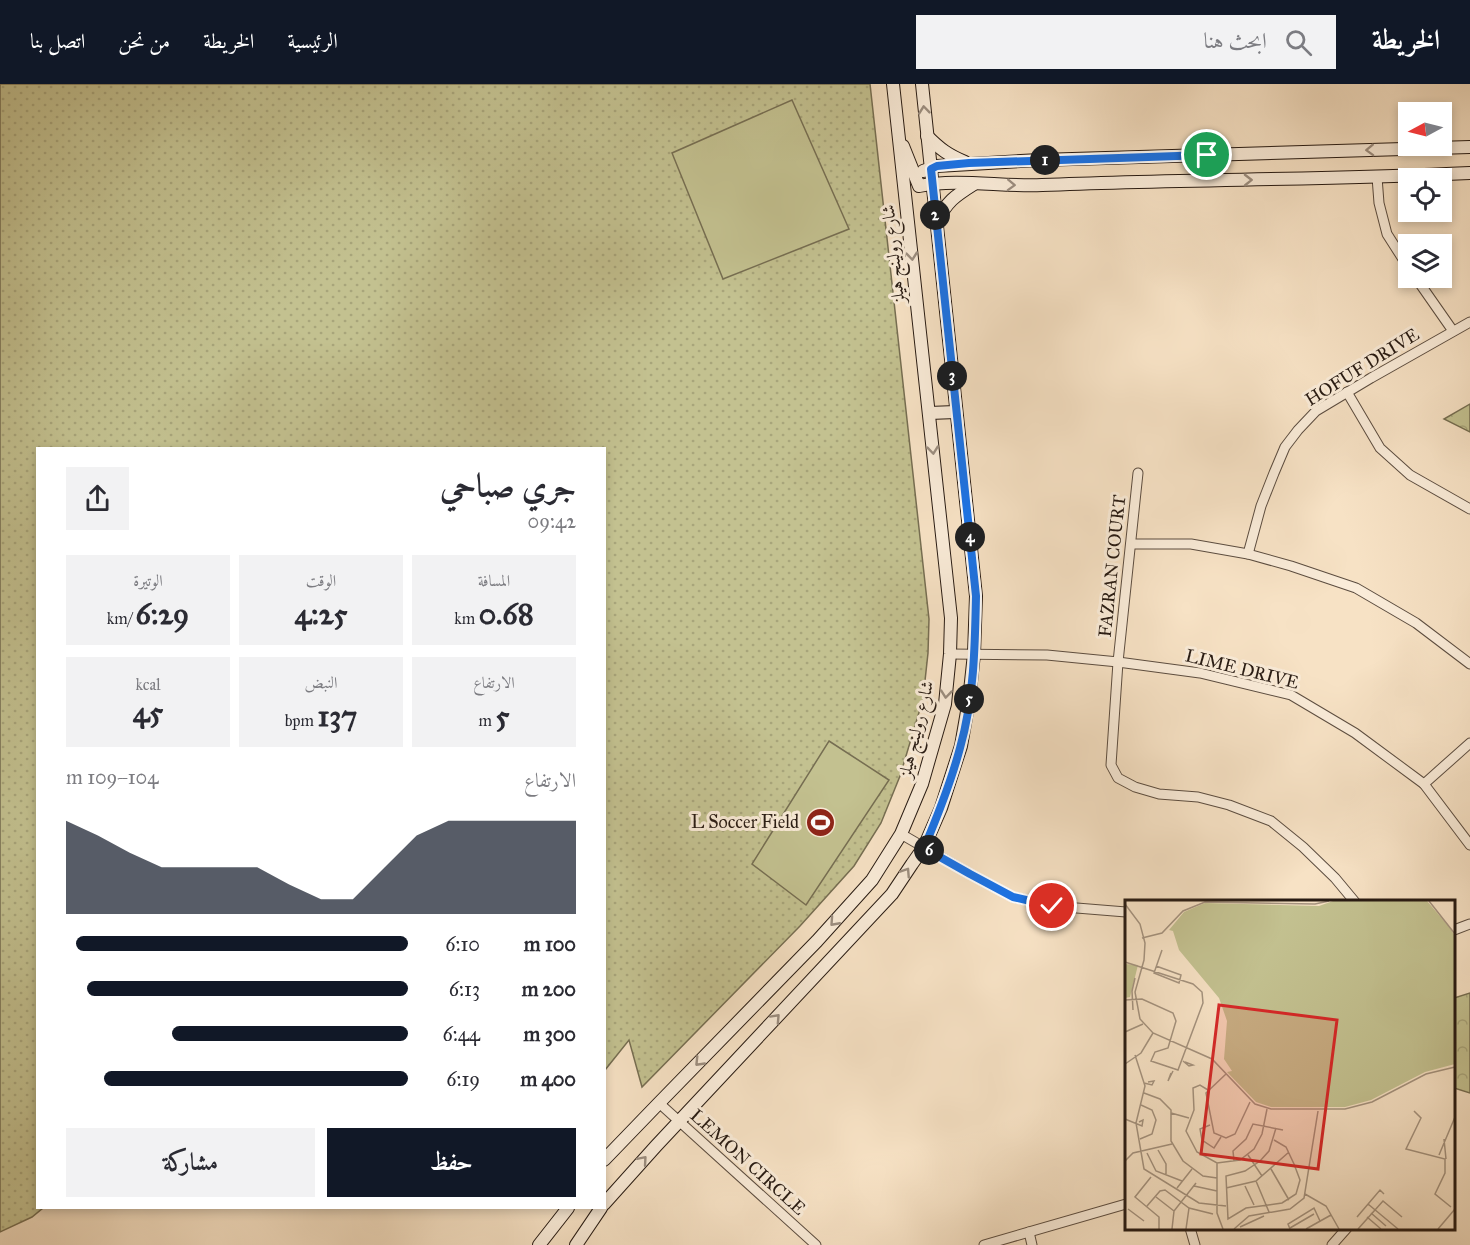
<!DOCTYPE html>
<html lang="ar">
<meta charset="utf-8">
<style>
body{margin:0;font-family:"IM FELL Great Primer",Amiri,serif;background:#f2f2f3;color:#2b2b33;direction:rtl;height:100vh;display:flex;flex-direction:column;font-size:22px;white-space:nowrap}
*{box-sizing:border-box;margin:0}
p{font-size:20px;color:#7c7c81}
.icon{flex:none;width:33px;height:33px;fill:none;stroke:currentColor;stroke-width:2;stroke-linecap:round;stroke-linejoin:round}
.map{position:relative;flex:1;overflow:hidden;direction:ltr}
.sheet{position:absolute;left:36px;top:363px;width:570px;height:762px;display:flex;flex-direction:column;background:#fff;border-radius:0px;box-shadow:0 3px 9px #0003;direction:rtl}
.sheet>*{flex:none}
.needle{width:39px;rotate:263deg}
.tools{position:absolute;left:1398px;top:18px;display:grid;gap:12px}
.tools a{display:grid;place-items:center;width:54px;height:54px;border-radius:0px;background:#fff;box-shadow:0 3px 9px #0003;font-size:30px}
.pin{position:absolute;display:grid;place-items:center;width:51px;height:51px;color:#fff;margin:-26px;border:3px solid #fff;border-radius:50%;box-shadow:0 2px 6px #0007}
.km{position:absolute;width:30px;height:30px;margin:-15px;border-radius:50%;background:#222;color:#fff;font-size:16px;line-height:30px;text-align:center}
.round{display:grid;place-items:center;flex:none;width:63px;height:63px;border-radius:0px;background:#f2f2f3}
.summary{display:flex;align-items:center;justify-content:space-between;height:102px;padding:0 30px}
h1{font-size:33px;font-weight:700;line-height:45px}
.figures{display:grid;grid-template-columns:repeat(3,1fr);gap:9px;height:102px;padding:6px 30px}
.figures div{display:grid;align-content:center;border-radius:0px;background:#f2f2f3;text-align:center}
.figures b{font-size:30px;font-weight:700}
.figures small{font-size:16px;font-weight:400}
.figures p{font-size:16px}
.chart{height:168px;padding:12px 30px}
.chart p{display:flex;justify-content:space-between}
.chart svg{width:100%;height:108px;margin-top:6px;fill:#111827;opacity:.7}
.action{display:flex;gap:12px;margin-top:auto;padding:12px 30px}
.action a{flex:1;height:69px;border-radius:0px;background:#111827;color:#fff;font-size:24px;font-weight:700;line-height:69px;text-align:center}
.action a+a{background:#f2f2f3;color:#2b2b33}
ul{padding:0 30px;list-style:none;font-size:20px}
li{display:grid;grid-template-columns:96px 72px 1fr;align-items:center;height:45px}
li i{height:15px;border-radius:8px;background:#111827}
header{display:flex;align-items:center;gap:36px;box-sizing:border-box;height:84px;padding:0 30px;background:#111827;color:#fff}
header strong{font-size:28px}
nav{display:flex;gap:33px;margin-inline-start:auto;font-size:21px}
.search{width:420px;height:54px;background:#f2f2f3;display:flex;align-items:center;gap:15px;box-sizing:border-box;padding:0 21px;border-radius:0px;color:#7c7c81;font-size:22px}
.map>svg:first-child{display:block}
.grass{fill:url(#grass-dots);stroke:#766e52;stroke-width:1.5}
.park{fill:url(#park-crowns);stroke:#766e52;stroke-width:1.5}
.pitch{fill:#c3c190;stroke:#766e52;stroke-width:1.5}
.lines{fill:none;stroke-linecap:round;stroke-linejoin:round}
.street-casing{stroke:#5c4d40;stroke-width:11}
.secondary-casing{stroke:#281b13;stroke-width:14}
.street{stroke:#faecd9;stroke-width:9}
.secondary{stroke:#faecd9;stroke-width:12}
.oneway{stroke:#9c8e80}
.route-casing{stroke:#fff;stroke-width:12}
.route{stroke:#1a73e8;stroke-width:8}
.labels{text-anchor:middle;stroke-width:6;stroke-linejoin:round;paint-order:stroke}
.street-label{font-size:18px;fill:#281b13;stroke:#faecd9}
.poi-label{font-size:18px;fill:#281b13;stroke:#faecd9;text-anchor:end}
.inset-road{fill:none;stroke:#a4927e;stroke-width:1.5}
.view{fill:#d62828;fill-opacity:0.15;stroke:#d62828;stroke-width:3}
.inset-edge{fill:none;stroke:#281b13;stroke-width:3}
</style>
<header>
<strong>الخريطة</strong>
<div class="search"><svg class="icon" aria-label="search" viewBox="0 0 24 24"><circle cx="10" cy="10" r="6"/><path d="M15 15l6 6"/></svg>ابحث هنا</div>
<nav><a>الرئيسية</a><a>الخريطة</a><a>من نحن</a><a>اتصل بنا</a></nav>
</header>
<div class="map">
<svg width="1470" height="1161" viewBox="0 0 1470 1161">
<defs>
<pattern id="grass-dots" width="8" height="8" patternUnits="userSpaceOnUse" patternTransform="scale(1.5)"><rect width="8" height="8" fill="#c3c190"/><path d="M2 2h.1M6 6h.1" fill="none" stroke="#a8a57b" stroke-width="1.8" stroke-linecap="round"/></pattern>
<pattern id="park-crowns" width="20" height="18" patternUnits="userSpaceOnUse" patternTransform="scale(1.5)"><rect width="20" height="18" fill="#c3c190"/><path d="M2 6a3 3 0 1 1 6 0M12 15a3 3 0 1 1 6 0" fill="none" stroke="#a8a57b"/></pattern>
</defs>
<rect width="100%" height="100%" fill="#f7e2c5"/>
<filter id="stains"><feTurbulence type="fractalNoise" baseFrequency=".00333" numOctaves="4"/><feColorMatrix values="0 0 0 0 .2 0 0 0 0 .09 0 0 0 0 .02 0 0 0 .5 -.17"/></filter>
<radialGradient id="worn" r=".72"><stop offset=".6" stop-color="#630" stop-opacity="0"/><stop offset="1" stop-color="#630" stop-opacity=".3"/></radialGradient>
<path class="grass" d="M 0,0 L 870,0 L 929,535 L 928,569 L 923,615 L 900,692 L 881,739 L 854,782 L 800,842 L 642,1003 L 629,956 L 605,986 L 604,364 L 38,364 L 38,1124 L 43,1124 L 32,1133 L 0,1148 Z"/>
<g class="park">
<path d="M 1470,320 L 1470,348 L 1444,335 Z"/>
<path d="M 1470,909 L 1470,1009 L 1454,1004 L 1454,914 Z"/>
</g>
<g class="pitch">
<path d="M 792,16 L 849,145 L 723,195 L 672,69 Z"/>
<path d="M 829,657 L 889,696 L 806,821 L 752,780 Z"/>
</g>
<g class="lines">
<defs>
<g id="street">
<path d="M 1377,93 L 1379,119 L 1387,150 L 1408,183"/>
<path d="M 1416,194 L 1453,247"/>
<path d="M 1347,308 L 1380,364 L 1410,391 L 1470,425"/>
<path d="M 1138,389 L 1118,578 L 1111,681 L 1118,694 L 1135,703 L 1159,710 L 1198,713 L 1229,721 L 1271,737 L 1303,763 L 1335,794 L 1355,818"/>
<path d="M 1131,460 L 1191,460 L 1248,470 L 1291,482 L 1356,504 L 1416,539 L 1470,580"/>
<path d="M 1248,470 L 1261,422 L 1274,389 L 1285,363 L 1298,346 L 1316,327 L 1371,294 L 1470,238"/>
<path d="M 950,570 L 1047,571 L 1118,578 L 1200,589 L 1291,611 L 1355,649 L 1424,700 L 1470,761"/>
<path d="M 1424,700 L 1470,659"/>
<path d="M 901,750 L 970,790 L 1013,813 L 1052,822 L 1126,828"/>
<path d="M 1454,846 L 1470,840"/>
<path d="M 659,1019 L 816,1161"/>
<path d="M 1190,1144 L 1195,1161"/>
<path d="M 1029,1148 L 1032,1161"/>
<path d="M 984,1161 L 1126,1120"/>
<path d="M 1332,1161 L 1347,1144"/>
</g>
<g id="secondary">
<path d="M 927,52 C 940,65 948,71 965,78"/>
<path d="M 903,62 L 919,102 C 958,94 1002,103 1042,101 C 1185,95 1327,96 1470,89"/>
<path d="M 923,87 L 937,82 L 1039,76 L 1470,63"/>
<path d="M 936,139 C 947,117 955,112 974,100"/>
<path d="M 929,329 L 956,328"/>
<path d="M 604,1076 L 659,1019 L 817,857 L 872,796 L 901,750 L 922,700 L 945,620 L 950,570 L 951,534 L 893,0"/>
<path d="M 604,1120 L 656,1062 L 892,810 L 912,780 L 924,763 L 941,724 L 961,662 L 969,616 L 974,570 L 976,512 L 922,0"/>
<path d="M 539,1161 L 568,1124"/>
<path d="M 576,1161 L 601,1124"/>
</g>
</defs>
<use href="#street" class="street-casing"/>
<use href="#secondary" class="secondary-casing"/>
<use href="#street" class="street"/>
<use href="#secondary" class="secondary"/>
</g>
<defs><path id="oneway-chevron" d="M-2-3.5L2.5 0L-2 3.5" fill="none" stroke-width="1.6" stroke-linecap="round" stroke-linejoin="round" transform="scale(1.5)"/></defs>
<g class="oneway">
<use href="#oneway-chevron" transform="translate(924 26) rotate(-96)"/>
<use href="#oneway-chevron" transform="translate(1370 66) rotate(178)"/>
<use href="#oneway-chevron" transform="translate(1248 96) rotate(-1)"/>
<use href="#oneway-chevron" transform="translate(1011 101) rotate(2)"/>
<use href="#oneway-chevron" transform="translate(912 172) rotate(84)"/>
<use href="#oneway-chevron" transform="translate(933 366) rotate(84)"/>
<use href="#oneway-chevron" transform="translate(946 610) rotate(96)"/>
<use href="#oneway-chevron" transform="translate(906 788) rotate(-57)"/>
<use href="#oneway-chevron" transform="translate(834 838) rotate(132)"/>
<use href="#oneway-chevron" transform="translate(776 934) rotate(-47)"/>
<use href="#oneway-chevron" transform="translate(699 978) rotate(134)"/>
<use href="#oneway-chevron" transform="translate(643 1076) rotate(-49)"/>
</g>
<g class="lines">
<defs>
<path id="route" d="M 1052,822 L 1013,813 L 970,790 L 924,764 C 938,731 951,698 960,664 C 974,615 975,562 976,512 L 931,85 L 937,82 L 969,79 L 1207,71"/>
</defs>
<use href="#route" class="route-casing"/>
<use href="#route" class="route"/>
</g>
<defs>
<symbol id="stadium-disc" viewBox="-11 -11 22 22"><circle r="9.5" fill="#8f2418" stroke="#faecd9"/><path d="M0-5a6.5 5 0 1 0 0 10a6.5 5 0 1 0 0-10ZM-3.5-1.8h7v3.6h-7Z" fill="#fff"/></symbol>
</defs>
<g fill-rule="evenodd">
<use href="#stadium-disc" x="804" y="722" width="33" height="33"/>
</g>
<g class="labels">
<g class="street-label">
<text transform="translate(893 170) rotate(-96)" y="6">شارع رولينج هيلز</text>
<text transform="translate(1362 283) rotate(-32)" y="6">HOFUF DRIVE</text>
<text transform="translate(1112 482) rotate(-84)" y="6">FAZRAN COURT</text>
<text transform="translate(1242 585) rotate(14)" y="6">LIME DRIVE</text>
<text transform="translate(916 645) rotate(-76)" y="6">شارع رولينج هيلز</text>
<text transform="translate(748 1078) rotate(42)" y="6">LEMON CIRCLE</text>
</g>
<g class="poi-label">
<text x="799" y="744">L Soccer Field</text>
</g>
</g>
<g transform="translate(1125 816)">
<rect width="330" height="330" fill="#f7e2c5"/>
<path d="M 208,1 L 302,1 L 325,28 L 330,36 L 330,164 L 300,172 L 246,200 L 220,207 L 146,207 L 131,202 L 102,172 L 107,171 L 99,159 L 102,121 L 94,98 L 54,50 L 48,31 L 44,30 L 59,12 L 80,3 L 194,6 Z" fill="#c3c190"/>
<path d="M 0,64 L 13,65 L 5,97 L 0,98 Z" fill="#c3c190"/>
<path d="M184 195a8 8 0 1 1 16 0a8 8 0 1 1-16 0Z" fill="#c3c190"/>
<path class="inset-road" d="M 304,1 L 330,34M 0,4 L 15,24 L 20,43 L 19,60 L 10,92 L 15,119 L 28,133 L 87,159 L 130,204 L 146,209 L 220,209 L 247,202 L 301,174 L 330,167M 17,38 L 37,33 L 58,11 L 80,2 L 190,4 L 204,1M 0,62 L 68,84 L 77,92 L 78,103 L 53,170 L 26,161 L 30,152 L 43,148 L 51,121 L 48,113 L 17,99 L 0,100M 31,66 L 56,75 L 54,83 L 29,73 L 37,50M 8,110 L 7,91 L 10,78M 0,132 L 18,124M 10,155 L 20,186 L 11,223 L 19,269 L 74,303 L 101,306M 58,161 L 64,166 L 68,165 L 60,162M 0,164 L 16,153 L 28,133M 46,173 L 43,181 L 48,171M 101,174 L 81,193 L 89,233 L 101,238 L 110,234 L 125,202M 19,183 L 27,185 L 29,181 L 23,182M 83,190 L 75,185 L 68,188 L 69,210 L 61,231 L 72,252 L 92,263 L 115,260 L 129,249 L 137,234 L 142,209M 19,193 L 35,199 L 46,210 L 46,241 L 58,261 L 78,276 L 92,278M 289,211 L 296,218 L 281,249 L 320,259 L 320,273 L 310,294 L 326,307M 46,213 L 64,218M 0,219 L 17,226 L 18,220 L 14,222M 85,225 L 75,229 L 77,240 L 89,248 L 96,237M 15,239 L 27,234 L 31,220 L 27,210 L 16,205M 319,239 L 321,259M 149,240 L 161,247 L 169,264 L 175,280 L 171,294 L 157,303 L 121,308 L 103,319 L 101,276 L 120,271 L 135,261 L 144,251 L 151,228M 33,250 L 41,264 L 41,274M 22,253 L 31,271 L 57,281M 123,255 L 137,276M 314,255 L 330,217M 0,261 L 8,253 L 47,244M 109,261 L 108,251 L 121,239 L 128,224 L 158,230M 92,263 L 92,313 L 98,329M 146,269 L 164,300M 26,277 L 10,297 L 34,317 L 34,329M 131,281 L 144,312M 69,286 L 92,291M 120,286 L 129,305M 52,288 L 67,269M 101,288 L 131,281 L 164,252M 180,294 L 201,306 L 214,329M 31,297 L 49,311M 243,304 L 273,329M 22,306 L 35,291 L 40,290 L 64,308 L 88,314M 3,309 L 19,321M 246,313 L 261,326M 232,317 L 255,290 L 259,294M 242,317 L 256,329M 115,327 L 139,316M 165,328 L 189,314M 47,329 L 49,311 L 71,283M 61,329 L 64,308M 109,329 L 124,316 L 165,309 L 179,298 L 193,211M 165,329 L 163,324 L 189,308 L 195,321M 181,329 L 206,315M 233,329 L 258,301 L 277,317M 313,329 L 330,309"/>
<path class="view" d="M 94,105 L 212,120 L 193,269 L 76,254 Z"/>
<rect width="330" height="330" class="inset-edge"/>
</g>
<rect width="100%" height="100%" filter="url(#stains)"/>
<rect width="100%" height="100%" fill="url(#worn)"/>
</svg>
<div class="tools">
<a><svg class="needle" viewBox="-14 -14 28 28"><path d="M0-13l5 13h-10z" fill="#e53935"/><path d="M0 13l5-13h-10z" fill="#7c7c81"/></svg></a>
<a><svg class="icon" aria-label="locate" viewBox="0 0 24 24"><circle cx="12" cy="12" r="6"/><path d="M12 2v4M12 18v4M2 12h4M18 12h4"/></svg></a>
<a><svg class="icon" aria-label="layers" viewBox="0 0 24 24"><path d="M12 4l9 5-9 5-9-5zM3 14l9 5 9-5"/></svg></a>
</div>
<div class="pin" style="left:1207px;top:71px;background:#1e9e55"><svg class="icon" aria-label="arrive" viewBox="0 0 24 24"><path d="M6 21V4h12l-3 4 3 4H6"/></svg></div>
<div class="pin" style="left:1052px;top:822px;background:#d93025"><svg class="icon" aria-label="check" viewBox="0 0 24 24"><path d="M5 12l5 5 9-10"/></svg></div>
<b class="km" style="left:1045px;top:76px">1</b>
<b class="km" style="left:935px;top:131px">2</b>
<b class="km" style="left:952px;top:292px">3</b>
<b class="km" style="left:970px;top:453px">4</b>
<b class="km" style="left:969px;top:615px">5</b>
<b class="km" style="left:929px;top:766px">6</b>
<section class="sheet">
<div class="summary"><div><h1>جري صباحي</h1><p>09:42</p></div><a class="round"><svg class="icon" aria-label="share" viewBox="0 0 24 24"><path d="M12 15V3M7 8l5-5 5 5M5 13v7h14v-7"/></svg></a></div>
<div class="figures">
<div><p>المسافة</p><b>0.68<small> km</small></b></div>
<div><p>الوقت</p><b>4:25</b></div>
<div><p>الوتيرة</p><b>6:29<small> /km</small></b></div>
</div>
<div class="figures">
<div><p>الارتفاع</p><b>5<small> m</small></b></div>
<div><p>النبض</p><b>137<small> bpm</small></b></div>
<div><p>kcal</p><b>45</b></div>
</div>
<div class="chart"><p><span>الارتفاع</span>104–109 m</p>
<svg viewBox="0 0 160 44" preserveAspectRatio="none"><path d="M0 44V6L10 12L20 19L30 25L40 25L50 25L60 25L70 32L80 38L90 38L100 25L110 12L120 6L130 6L140 6L150 6L160 6V44z"/></svg>
</div>
<ul>
<li><b>100 m</b>6:10<i style="width:97%"></i></li>
<li><b>200 m</b>6:13<i style="width:94%"></i></li>
<li><b>300 m</b>6:44<i style="width:69%"></i></li>
<li><b>400 m</b>6:19<i style="width:89%"></i></li>
</ul>
<div class="action"><a>حفظ</a><a>مشاركة</a></div>
</section>
</div>
